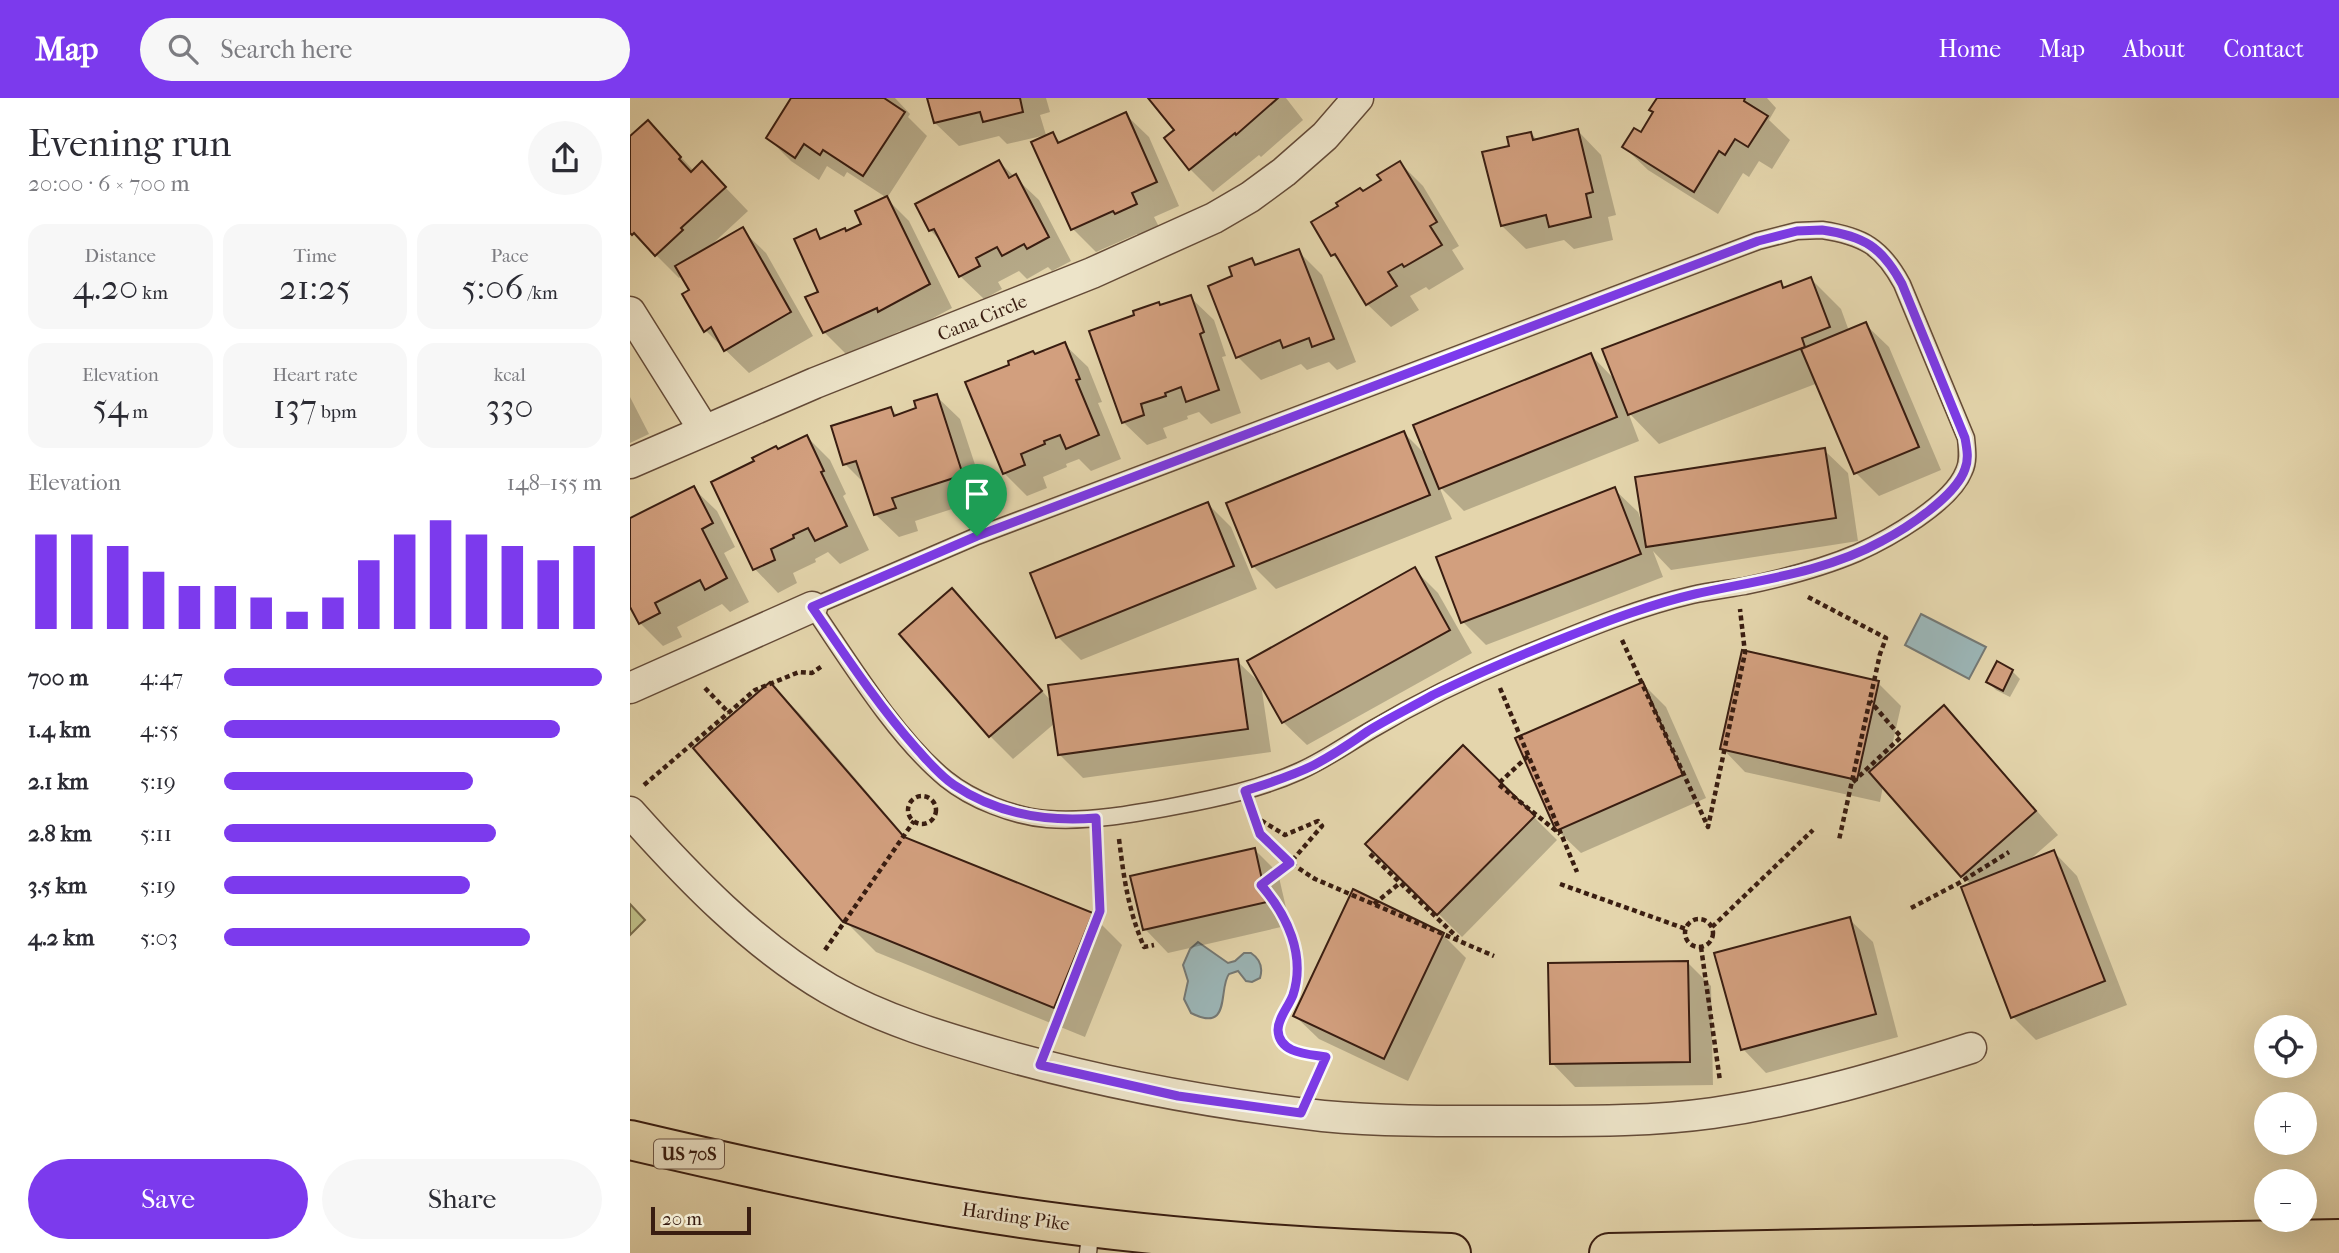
<!DOCTYPE html>
<meta charset="utf-8">
<style>
body{margin:0;font-family:"IM FELL French Canon",serif;background:#f7f7f7;color:#2b2b33;height:100vh;display:flex;flex-direction:column;font-size:26px;white-space:nowrap}
*{box-sizing:border-box;margin:0}
p{font-size:23px;color:#7c7c81}
.icon{flex:none;width:38px;height:38px;fill:none;stroke:currentColor;stroke-width:2;stroke-linecap:round;stroke-linejoin:round}
.map{position:relative;flex:1;overflow:hidden}
.details{display:flex;flex-direction:column;background:#fff;width:630px}
.details>*{flex:none}
.buttons{position:absolute;left:1624px;top:917px;display:grid;gap:14px}
.buttons a{display:grid;place-items:center;width:63px;height:63px;border-radius:50%;background:#fff;box-shadow:0 7px 28px #0002;font-size:35px}
.scale{position:absolute;left:21px;bottom:18px;width:100px;box-sizing:border-box;padding-left:7px;border:4px solid #391d11;border-top:0;font-size:19px;line-height:24px;white-space:nowrap;color:#391d11;-webkit-text-stroke:5px #ede4c9;paint-order:stroke}
.pin{position:absolute;display:grid;place-items:center;width:60px;height:60px;color:#fff;margin:-72px -30px;border-radius:50% 50% 50% 0;rotate:-45deg;box-shadow:0 0 7px #0007}
.pin .icon{rotate:45deg}
.round{display:grid;place-items:center;flex:none;width:74px;height:74px;border-radius:37px;background:#f7f7f7}
.headline{display:flex;align-items:center;justify-content:space-between;height:119px;padding:0 28px}
h1{font-size:38px;font-weight:600;line-height:52px}
.metrics{display:grid;grid-template-columns:repeat(3,1fr);gap:10px;height:119px;padding:7px 28px}
.metrics div{display:grid;align-content:center;border-radius:18px;background:#f7f7f7;text-align:center}
.metrics b{font-size:35px;font-weight:600}
.metrics small{font-size:19px;font-weight:400}
.metrics p{font-size:19px}
.chart{height:196px;padding:14px 28px}
.chart p{display:flex;justify-content:space-between}
.chart svg{width:100%;height:126px;margin-top:7px;stroke:#7c3aed;stroke-width:6}
.button{display:flex;gap:14px;margin-top:auto;padding:14px 28px}
.button a{flex:1;height:80px;border-radius:42px;background:#7c3aed;color:#fff;font-size:28px;font-weight:600;line-height:80px;text-align:center}
.button a+a{background:#f7f7f7;color:#2b2b33}
ul{padding:0 28px;list-style:none;font-size:23px}
li{display:grid;grid-template-columns:112px 84px 1fr;align-items:center;height:52px}
li i{height:18px;border-radius:9px;background:#7c3aed}
header{display:flex;align-items:center;gap:42px;box-sizing:border-box;height:98px;padding:0 35px;background:#7c3aed;color:#fff}
header strong{font-size:33px}
nav{display:flex;gap:38px;margin-inline-start:auto;font-size:24px}
.search{width:490px;height:63px;background:#f7f7f7;display:flex;align-items:center;gap:18px;box-sizing:border-box;padding:0 24px;border-radius:38px;color:#7c7c81;font-size:26px}
main{display:flex;flex:1;min-height:0}
.map>svg:first-child{display:block}
.green{fill:#bcbb84;stroke:#7a6c4a;stroke-width:2}
.water{fill:#9bb5b6;stroke:#747874;stroke-width:2}
.shadow{fill:#0003}
.building{fill:#d29f7e;stroke:#391d11;stroke-width:2}
.lines{fill:none;stroke-linecap:round;stroke-linejoin:round}
.lane-casing{stroke:#644b38;stroke-width:19}
.street-casing{stroke:#644b38;stroke-width:33}
.primary-casing{stroke:#391d11;stroke-width:42}
.path{stroke:#391d11;stroke-width:4.5;stroke-dasharray:5 3.5;stroke-linecap:butt}
.lane{stroke:#ede4c9;stroke-width:16}
.street{stroke:#ede4c9;stroke-width:30}
.primary{stroke:#e4d5ac;stroke-width:38}
.route-casing{stroke:#fff;stroke-width:14}
.route{stroke:#7c3aed;stroke-width:9}
.labels{text-anchor:middle;stroke-width:5;stroke-linejoin:round;paint-order:stroke}
.shield{fill:#ede4c9;stroke:#6f5948;stroke-width:2}
.shield-label{font-size:18px;font-weight:bold;fill:#391d11}
.street-label{font-size:19px;fill:#391d11;stroke:#ede4c9}
</style>
<header>
<strong>Map</strong>
<div class="search"><svg class="icon" aria-label="search" viewBox="0 0 24 24"><circle cx="10" cy="10" r="6"/><path d="M15 15l6 6"/></svg>Search here</div>
<nav><a>Home</a><a>Map</a><a>About</a><a>Contact</a></nav>
</header>
<main>
<section class="details">
<div class="headline"><div><h1>Evening run</h1><p>20:00 · 6 × 700 m</p></div><a class="round"><svg class="icon" aria-label="share" viewBox="0 0 24 24"><path d="M12 15V3M7 8l5-5 5 5M5 13v7h14v-7"/></svg></a></div>
<div class="metrics">
<div><p>Distance</p><b>4.20<small> km</small></b></div>
<div><p>Time</p><b>21:25</b></div>
<div><p>Pace</p><b>5:06<small> /km</small></b></div>
</div>
<div class="metrics">
<div><p>Elevation</p><b>54<small> m</small></b></div>
<div><p>Heart rate</p><b>137<small> bpm</small></b></div>
<div><p>kcal</p><b>330</b></div>
</div>
<div class="chart"><p><span>Elevation</span>148–155 m</p>
<svg viewBox="0 0 160 44" preserveAspectRatio="none"><path d="M5 44V11M15 44V11M25 44V15M35 44V24M45 44V29M55 44V29M65 44V33M75 44V38M85 44V33M95 44V20M105 44V11M115 44V6M125 44V11M135 44V15M145 44V20M155 44V15"/></svg>
</div>
<ul>
<li><b>700 m</b>4:47<i style="width:100%"></i></li>
<li><b>1.4 km</b>4:55<i style="width:89%"></i></li>
<li><b>2.1 km</b>5:19<i style="width:66%"></i></li>
<li><b>2.8 km</b>5:11<i style="width:72%"></i></li>
<li><b>3.5 km</b>5:19<i style="width:65%"></i></li>
<li><b>4.2 km</b>5:03<i style="width:81%"></i></li>
</ul>
<div class="button"><a>Save</a><a>Share</a></div>
</section>
<div class="map">
<svg width="1709" height="1155" viewBox="0 0 1709 1155">
<rect width="100%" height="100%" fill="#e4d5ac"/>
<filter id="stains"><feTurbulence type="fractalNoise" baseFrequency=".00286" numOctaves="4"/><feColorMatrix values="0 0 0 0 .2 0 0 0 0 .09 0 0 0 0 .02 0 0 0 .5 -.17"/></filter>
<radialGradient id="worn" r=".72"><stop offset=".6" stop-color="#630" stop-opacity="0"/><stop offset="1" stop-color="#630" stop-opacity=".3"/></radialGradient>
<path class="green" d="M 0,806 L 15,822 L 0,837 Z"/>
<g class="water">
<path d="M 1291,516 L 1356,549 L 1339,581 L 1275,547 Z"/>
<path d="M 568,844 L 598,865 L 605,863 L 614,855 L 621,855 C 630,861 633,870 630,880 L 622,884 L 616,883 L 608,873 L 599,876 C 588,890 602,936 561,915 L 554,901 L 558,883 L 553,867 L 560,851 Z"/>
</g>
<g class="shadow">
<path d="M 162,0 L 265,0 L 280,16 L 278,19 L 297,38 L 257,100 L 217,74 L 214,79 L 197,68 L 189,82 L 161,63 L 138,40 Z"/>
<path d="M 299,0 L 416,0 L 420,14 L 410,17 L 416,37 L 377,46 L 369,38 L 329,48 L 305,25 Z"/>
<path d="M 520,0 L 656,0 L 673,22 L 631,59 L 629,57 L 583,94 L 560,71 L 546,33 Z"/>
<path d="M 1029,0 L 1137,0 L 1146,10 L 1139,22 L 1160,42 L 1142,71 L 1129,63 L 1119,79 L 1113,75 L 1088,116 L 1018,72 L 994,49 L 1011,37 L 1025,15 Z"/>
<path d="M 495,16 L 519,39 L 549,108 L 524,119 L 529,129 L 509,138 L 507,136 L 466,154 L 443,131 L 423,36 L 431,45 Z"/>
<path d="M 18,24 L 64,73 L 95,89 L 118,113 L 78,150 L 112,132 L 136,155 L 183,238 L 119,275 L 75,232 L 61,192 L 52,177 L 49,180 L 0,131 L 0,40 Z"/>
<path d="M 948,33 L 971,57 L 986,117 L 978,119 L 983,142 L 944,151 L 934,142 L 896,151 L 872,128 L 881,49 L 901,35 L 908,43 Z"/>
<path d="M 369,64 L 409,102 L 441,163 L 422,173 L 418,169 L 397,181 L 389,173 L 368,184 L 372,191 L 354,201 L 330,178 L 313,145 L 300,132 Z"/>
<path d="M 770,65 L 793,88 L 829,148 L 822,152 L 834,171 L 799,192 L 796,189 L 780,198 L 789,212 L 761,229 L 737,206 L 714,168 L 703,157 L 733,95 L 753,83 Z"/>
<path d="M 256,100 L 279,123 L 322,210 L 273,236 L 270,233 L 218,258 L 194,234 L 178,200 L 190,195 L 185,133 L 194,142 L 217,135 L 233,127 Z"/>
<path d="M 668,153 L 692,177 L 726,264 L 707,272 L 699,264 L 677,272 L 671,266 L 631,282 L 608,259 L 622,162 L 628,168 Z"/>
<path d="M 1181,181 L 1211,211 L 1219,233 L 1235,226 L 1259,249 L 1311,372 L 1249,398 L 1226,375 L 1188,285 L 1029,346 L 998,314 L 1009,343 L 834,413 L 809,388 L 822,421 L 646,491 L 623,468 L 774,335 L 799,360 L 961,257 L 986,283 L 1150,185 L 1156,190 Z"/>
<path d="M 560,199 L 584,222 L 596,258 L 592,259 L 611,315 L 581,326 L 569,314 L 557,318 L 558,321 L 533,330 L 537,340 L 517,347 L 493,324 L 531,209 Z"/>
<path d="M 434,246 L 458,269 L 472,304 L 468,305 L 491,361 L 461,373 L 449,361 L 436,366 L 437,369 L 413,379 L 417,390 L 397,398 L 374,375 L 406,258 Z"/>
<path d="M 306,298 L 330,321 L 356,400 L 285,423 L 288,433 L 269,439 L 245,416 L 236,387 L 215,366 L 261,311 L 268,318 L 289,312 Z"/>
<path d="M 0,299 L 19,336 L 0,345 Z"/>
<path d="M 177,339 L 200,362 L 216,396 L 213,398 L 239,452 L 210,466 L 198,454 L 185,461 L 186,464 L 163,475 L 167,485 L 148,495 L 125,471 L 83,385 Z"/>
<path d="M 1194,352 L 1218,375 L 1228,443 L 1041,472 L 1023,453 L 1033,479 L 856,547 L 833,524 L 984,391 L 1008,414 L 1013,428 Z"/>
<path d="M 63,390 L 87,413 L 105,449 L 94,455 L 119,504 L 100,514 L 92,506 L 47,529 L 52,539 L 33,548 L 10,525 L 0,505 L 0,422 Z"/>
<path d="M 578,406 L 601,429 L 627,491 L 451,562 L 428,539 Z"/>
<path d="M 784,471 L 808,495 L 842,555 L 677,647 L 653,624 Z"/>
<path d="M 322,493 L 422,604 L 607,563 L 631,586 L 641,654 L 453,680 L 429,656 L 425,625 L 383,661 L 360,638 Z"/>
<path d="M 1368,566 L 1382,573 L 1390,581 L 1380,599 L 1366,592 L 1358,584 Z"/>
<path d="M 1248,585 L 1271,608 L 1260,657 L 1314,610 L 1337,633 L 1428,737 L 1397,764 L 1424,754 L 1447,778 L 1497,907 L 1406,942 L 1383,919 L 1341,787 L 1253,688 L 1250,704 L 1115,674 L 1092,650 Z"/>
<path d="M 140,586 L 170,616 L 279,743 L 462,817 L 492,847 L 455,939 L 246,854 L 215,823 Z"/>
<path d="M 1013,586 L 1036,609 L 1076,700 L 951,755 L 927,732 Z"/>
<path d="M 833,649 L 927,742 L 832,839 L 738,746 Z"/>
<path d="M 625,752 L 648,775 L 660,827 L 538,855 L 515,831 Z"/>
<path d="M 1219,821 L 1243,844 L 1268,939 L 1136,975 L 1113,951 Z"/>
<path d="M 813,837 L 836,860 L 778,983 L 689,941 L 665,918 Z"/>
<path d="M 1058,865 L 1081,888 L 1083,987 L 945,989 L 922,965 Z"/>
</g>
<g class="building">
<path d="M 161,0 L 254,0 L 275,14 L 233,78 L 193,52 L 190,57 L 174,46 L 165,60 L 136,40 Z"/>
<path d="M 297,0 L 390,0 L 393,14 L 353,24 L 350,14 L 304,25 Z"/>
<path d="M 518,0 L 648,0 L 606,37 L 605,35 L 559,72 L 534,40 L 544,32 Z"/>
<path d="M 1027,0 L 1115,0 L 1114,3 L 1138,18 L 1118,49 L 1105,41 L 1095,57 L 1089,53 L 1064,94 L 992,49 L 1004,30 L 1011,34 L 1023,14 L 1019,12 Z"/>
<path d="M 496,14 L 527,84 L 502,95 L 507,106 L 485,116 L 483,113 L 441,132 L 401,44 L 423,34 L 428,45 Z"/>
<path d="M 18,22 L 51,59 L 49,61 L 61,74 L 72,63 L 96,89 L 51,130 L 53,132 L 25,158 L 4,135 L 2,137 L 0,135 L 0,38 Z"/>
<path d="M 948,31 L 963,94 L 956,96 L 961,119 L 919,129 L 916,117 L 871,128 L 852,54 L 879,48 L 877,39 L 901,34 L 903,42 Z"/>
<path d="M 369,62 L 379,80 L 386,76 L 419,139 L 397,151 L 394,146 L 372,158 L 367,149 L 346,160 L 350,168 L 329,179 L 304,131 L 299,133 L 285,106 Z"/>
<path d="M 770,63 L 807,124 L 800,128 L 812,147 L 774,169 L 772,166 L 758,174 L 767,188 L 736,207 L 705,156 L 701,158 L 681,124 L 708,108 L 706,105 L 730,90 L 733,93 L 751,82 L 747,77 Z"/>
<path d="M 257,98 L 300,186 L 248,214 L 247,210 L 193,235 L 175,199 L 188,194 L 164,141 L 186,131 L 190,141 L 215,130 L 216,133 L 231,126 L 225,113 Z"/>
<path d="M 113,129 L 161,214 L 94,253 L 81,229 L 74,234 L 52,196 L 59,192 L 45,168 Z"/>
<path d="M 669,151 L 704,241 L 682,249 L 679,240 L 653,250 L 650,242 L 606,260 L 578,188 L 602,178 L 599,169 L 622,160 L 625,167 Z"/>
<path d="M 1181,179 L 1200,229 L 1172,240 L 1175,249 L 998,317 L 972,251 L 1151,183 L 1153,190 Z"/>
<path d="M 561,197 L 574,234 L 570,236 L 589,292 L 556,304 L 551,289 L 535,295 L 536,298 L 511,306 L 514,317 L 492,325 L 459,233 L 504,217 L 503,213 L 529,204 L 530,207 Z"/>
<path d="M 1236,224 L 1289,349 L 1224,376 L 1171,251 Z"/>
<path d="M 435,244 L 450,281 L 446,282 L 469,337 L 436,351 L 430,337 L 414,343 L 415,346 L 391,356 L 395,367 L 373,376 L 335,284 L 379,267 L 378,263 L 403,253 L 405,256 Z"/>
<path d="M 961,255 L 987,319 L 809,391 L 783,327 Z"/>
<path d="M 307,296 L 333,377 L 262,400 L 266,410 L 244,417 L 226,363 L 213,367 L 201,328 L 261,309 L 264,318 L 286,310 L 284,303 Z"/>
<path d="M 774,333 L 800,397 L 622,469 L 596,405 Z"/>
<path d="M 177,337 L 194,373 L 191,374 L 217,428 L 185,443 L 178,430 L 163,437 L 164,440 L 141,451 L 145,462 L 123,472 L 81,384 L 124,363 L 122,360 L 146,348 L 148,351 Z"/>
<path d="M 1195,350 L 1206,420 L 1016,449 L 1005,379 Z"/>
<path d="M 64,388 L 83,425 L 72,431 L 97,480 L 75,492 L 70,482 L 25,505 L 30,515 L 9,526 L 0,509 L 0,420 Z"/>
<path d="M 985,389 L 1011,456 L 831,525 L 806,459 Z"/>
<path d="M 578,404 L 604,468 L 426,540 L 400,475 Z"/>
<path d="M 785,469 L 820,532 L 652,625 L 617,563 Z"/>
<path d="M 322,490 L 412,593 L 359,639 L 269,536 Z"/>
<path d="M 1112,552 L 1249,583 L 1227,682 L 1090,651 Z"/>
<path d="M 608,561 L 618,631 L 428,657 L 418,587 Z"/>
<path d="M 1367,563 L 1383,572 L 1373,593 L 1356,584 Z"/>
<path d="M 140,584 L 274,739 L 463,815 L 424,910 L 213,824 L 63,650 Z"/>
<path d="M 1013,584 L 1053,677 L 926,733 L 885,640 Z"/>
<path d="M 1314,607 L 1406,713 L 1331,779 L 1239,674 Z"/>
<path d="M 833,647 L 905,718 L 807,817 L 735,746 Z"/>
<path d="M 625,750 L 637,804 L 513,832 L 500,778 Z"/>
<path d="M 1424,752 L 1475,883 L 1381,920 L 1331,789 Z"/>
<path d="M 723,791 L 814,835 L 754,961 L 663,918 Z"/>
<path d="M 1220,819 L 1246,916 L 1111,952 L 1084,855 Z"/>
<path d="M 1058,863 L 1060,964 L 920,966 L 918,865 Z"/>
</g>
<g class="lines">
<defs>
<g id="lane">
<path d="M 1192,132 C 1233,138 1252,149 1272,186 L 1336,340 C 1337,351 1339,363 1334,373 C 1321,406 1258,441 1227,455 C 1192,470 1153,480 1115,488 C 1098,491 1079,493 1062,497 C 1002,511 945,536 888,559 C 837,580 788,604 741,632 C 717,646 695,662 670,673 C 630,691 588,700 546,708 C 503,716 460,724 417,721 C 383,718 342,702 316,681 C 265,639 219,563 182,509 L 347,438 L 1128,143 L 1167,133 Z"/>
<path d="M 458,1155 L 461,1128"/>
</g>
<g id="street">
<path d="M 0,214 L 74,332"/>
<path d="M 0,365 L 185,285 L 462,175 L 584,120 L 620,99 L 654,74 L 695,38 L 728,0"/>
<path d="M 0,590 L 182,509"/>
<path d="M 0,714 C 58,779 123,847 199,891 C 253,922 315,940 374,957 C 478,986 586,1006 693,1018 C 758,1024 823,1023 888,1023 C 953,1023 1018,1024 1083,1015 C 1172,1002 1256,977 1341,950"/>
</g>
<g id="primary">
<path d="M 0,1042 C 106,1067 213,1091 321,1109 C 486,1137 653,1150 821,1155"/>
<path d="M 979,1155 L 1709,1141"/>
</g>
</defs>
<use href="#lane" class="lane-casing"/>
<use href="#street" class="street-casing"/>
<use href="#primary" class="primary-casing"/>
<g class="path">
<path d="M 1178,499 L 1256,540 L 1250,556 L 1209,742"/>
<path d="M 992,542 L 1078,729 L 1115,555 L 1110,511"/>
<path d="M 75,590 L 99,615"/>
<path d="M 870,590 L 947,774"/>
<path d="M 898,658 L 868,686 L 930,736"/>
<path d="M 1223,684 L 1271,639 L 1240,603"/>
<path d="M 14,687 L 125,592 L 169,574 L 182,575 L 192,568"/>
<circle cx="292" cy="712" r="14"/>
<path d="M 624,718 L 655,737 L 688,723 L 692,728 L 660,765 L 630,787 C 657,817 676,857 663,897 C 659,908 648,920 648,932 C 649,956 680,956 697,959 L 685,985"/>
<path d="M 625,720 C 634,748 660,765 685,781 L 864,858"/>
<path d="M 489,741 C 494,781 498,811 514,849 L 524,847"/>
<path d="M 740,756 L 828,840"/>
<path d="M 930,786 L 1056,831"/>
<path d="M 744,806 L 770,785"/>
<path d="M 1281,810 L 1329,785 L 1379,754"/>
<circle cx="1069" cy="835" r="14"/>
<path d="M 1082,829 L 1183,732"/>
<path d="M 1071,849 L 1090,983"/>
<path d="M 195,852 L 284,723"/>
<path d="M 422,937 L 469,813 L 467,745"/>
</g>
<use href="#lane" class="lane"/>
<use href="#street" class="street"/>
<use href="#primary" class="primary"/>
</g>
<g class="lines">
<defs>
<path id="route" d="M 1192,132 C 1234,138 1252,149 1272,186 L 1335,340 C 1337,351 1339,361 1335,371 C 1326,398 1277,430 1252,443 C 1194,475 1128,482 1065,496 C 1022,506 980,522 939,538 C 893,556 847,575 803,597 C 782,609 759,620 738,633 C 721,645 703,657 684,667 C 662,678 639,685 615,693 L 630,736 L 660,765 L 631,787 C 657,817 676,857 663,897 C 659,908 648,920 648,932 C 649,956 679,956 696,959 L 671,1015 L 548,998 L 410,967 L 470,813 L 466,720 C 416,724 367,716 324,687 C 309,677 298,663 286,650 C 247,606 215,557 182,509 L 347,438 L 1128,143 L 1167,133 Z"/>
</defs>
<use href="#route" class="route-casing"/>
<use href="#route" class="route"/>
</g>
<g class="labels">
<rect class="shield" x="24" y="1041.5" width="70" height="29" rx="5"/>
<g class="shield-label">
<text x="59" y="1062">US 70S</text>
</g>
<g class="street-label">
<text transform="translate(352 219) rotate(-22)" y="7">Cana Circle</text>
<text transform="translate(386 1118) rotate(8)" y="7">Harding Pike</text>
</g>
</g>
<rect width="100%" height="100%" filter="url(#stains)"/>
<rect width="100%" height="100%" fill="url(#worn)"/>
</svg>
<div class="buttons">
<a><svg class="icon" aria-label="locate" viewBox="0 0 24 24"><circle cx="12" cy="12" r="6"/><path d="M12 2v4M12 18v4M2 12h4M18 12h4"/></svg></a>
<a>+</a>
<a>−</a>
</div>
<div class="scale">20 m</div>
<div class="pin" style="left:347px;top:438px;background:#1e9e55"><svg class="icon" aria-label="arrive" viewBox="0 0 24 24"><path d="M6 21V4h12l-3 4 3 4H6"/></svg></div>
</div>
</main>
